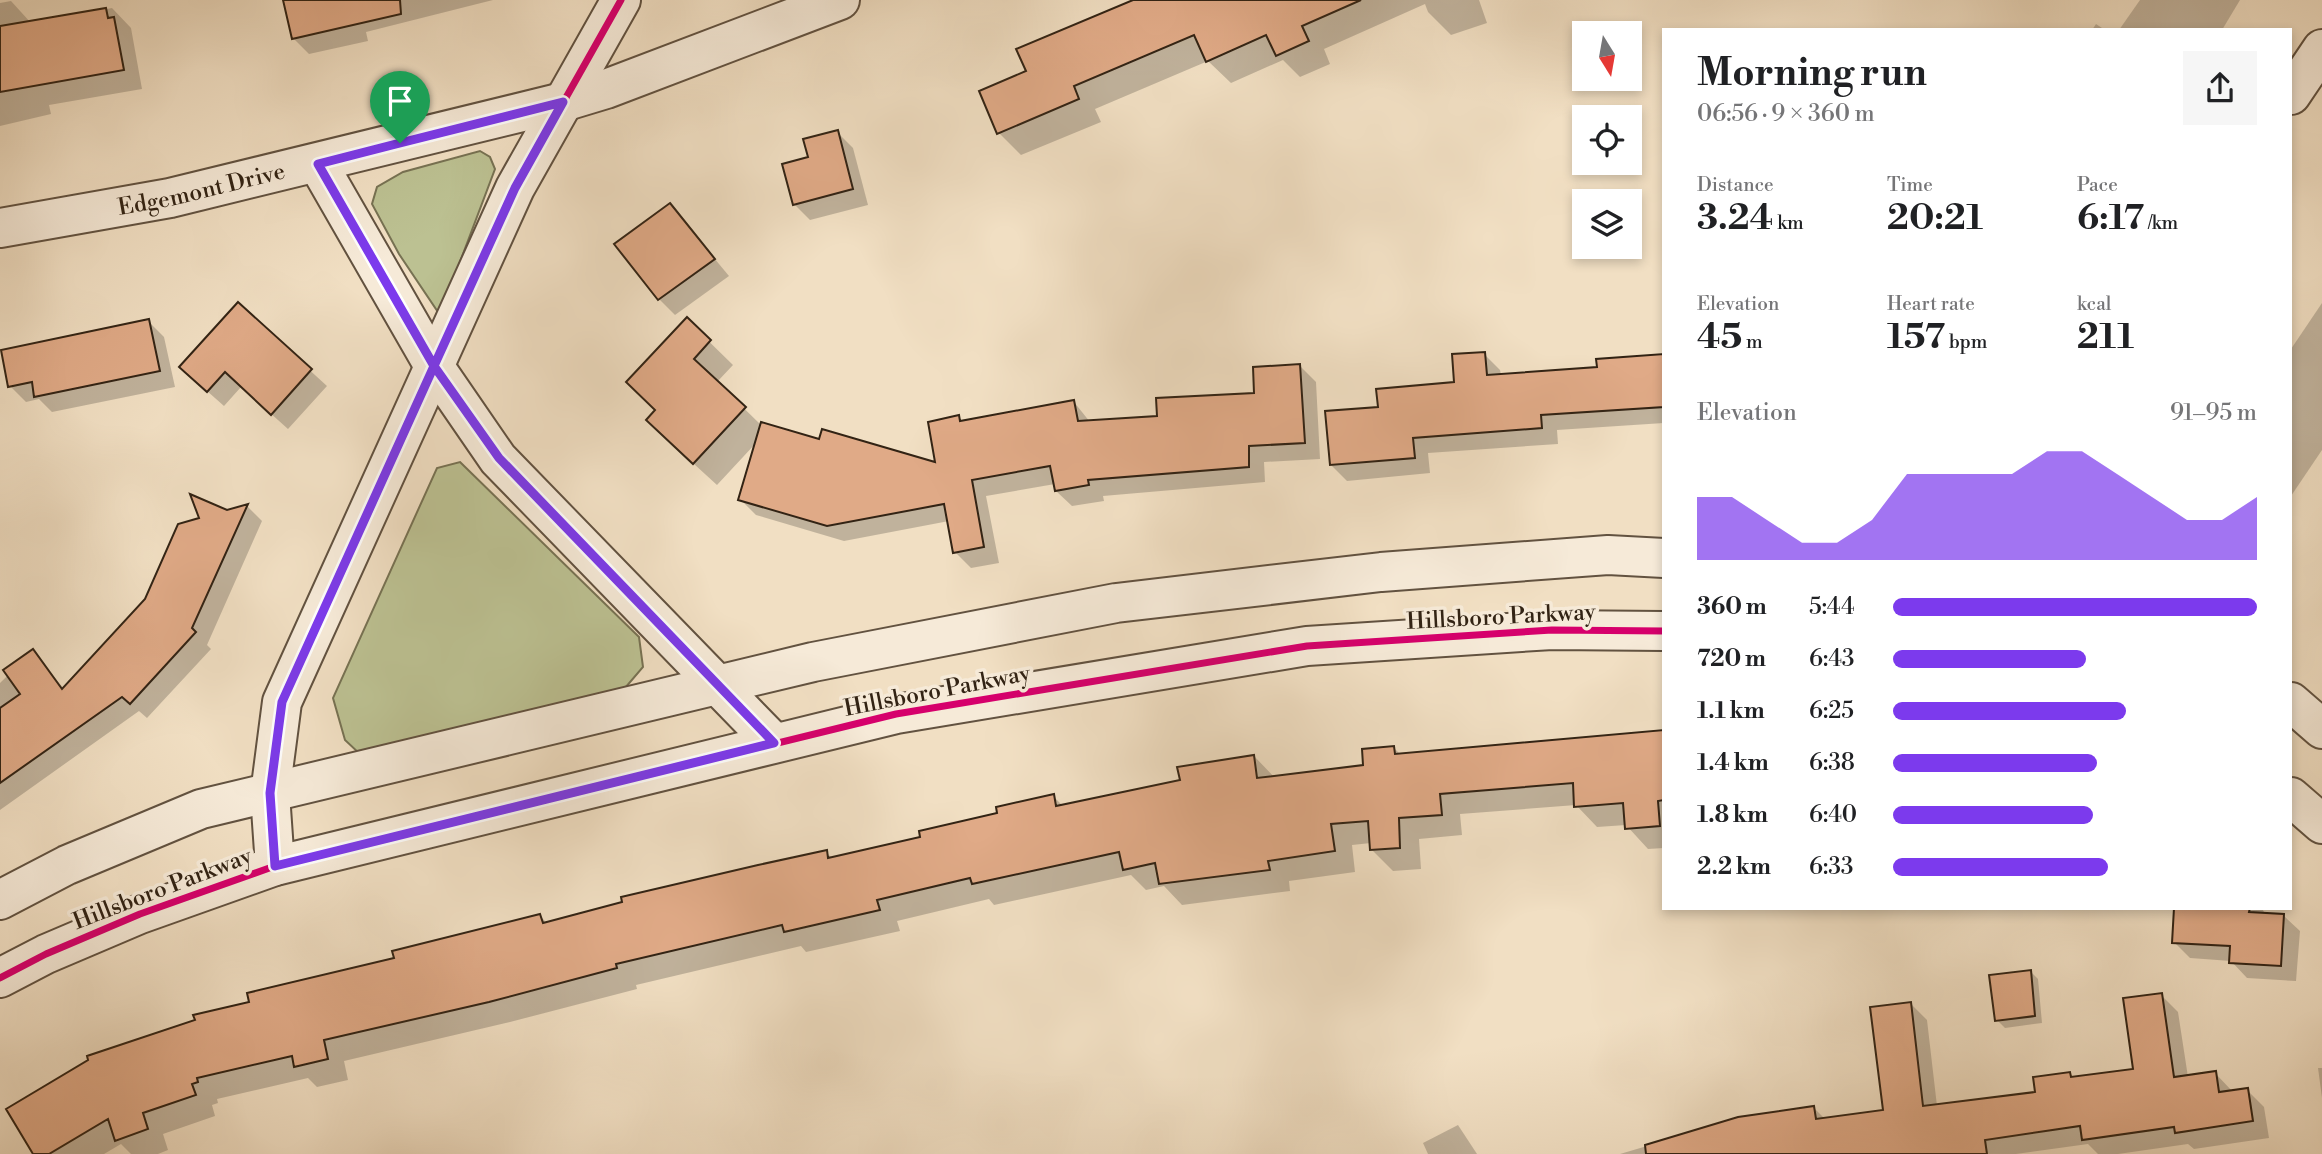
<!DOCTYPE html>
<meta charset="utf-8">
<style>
body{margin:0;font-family:"Libre Bodoni",serif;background:#f6f6f6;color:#202124;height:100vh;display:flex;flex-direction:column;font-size:26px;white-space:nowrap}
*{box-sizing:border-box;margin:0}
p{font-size:23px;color:#757577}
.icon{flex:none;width:38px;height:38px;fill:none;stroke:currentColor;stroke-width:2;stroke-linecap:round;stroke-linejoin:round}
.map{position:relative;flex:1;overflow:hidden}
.sheet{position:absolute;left:1662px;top:28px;width:630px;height:882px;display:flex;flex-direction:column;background:#fff;border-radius:0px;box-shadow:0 4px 10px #0003}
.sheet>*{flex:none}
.needle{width:46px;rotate:169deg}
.controls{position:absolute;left:1572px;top:21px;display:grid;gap:14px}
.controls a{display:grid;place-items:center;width:70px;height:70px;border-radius:0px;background:#fff;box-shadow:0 4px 10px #0003;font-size:35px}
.pin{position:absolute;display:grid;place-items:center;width:60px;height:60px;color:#fff;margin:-72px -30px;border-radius:50% 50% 50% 0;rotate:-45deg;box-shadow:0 0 7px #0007}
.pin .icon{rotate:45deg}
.round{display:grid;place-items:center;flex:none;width:74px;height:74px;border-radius:0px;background:#f6f6f6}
.summary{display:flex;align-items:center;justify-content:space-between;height:119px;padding:0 35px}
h1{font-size:38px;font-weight:800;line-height:52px}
.stats{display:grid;grid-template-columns:repeat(3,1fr);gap:10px;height:119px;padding:7px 35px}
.stats div{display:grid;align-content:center}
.stats b{font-size:35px;font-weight:800}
.stats small{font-size:19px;font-weight:400}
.stats p{font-size:19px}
.chart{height:196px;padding:14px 35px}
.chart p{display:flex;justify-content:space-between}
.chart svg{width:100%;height:126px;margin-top:7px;fill:#7c3aed;opacity:.7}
ul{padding:0 35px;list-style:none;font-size:23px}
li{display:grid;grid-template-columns:112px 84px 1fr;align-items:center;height:52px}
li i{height:18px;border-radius:9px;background:#7c3aed}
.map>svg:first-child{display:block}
.green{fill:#bcc192;stroke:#777253;stroke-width:2}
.shadow{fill:#0003}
.building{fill:#e0aa87;stroke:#322314;stroke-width:2}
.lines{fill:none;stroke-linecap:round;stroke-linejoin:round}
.minor-casing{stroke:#625240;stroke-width:42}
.minor{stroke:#f6ead8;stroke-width:38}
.cycleway-casing{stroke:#f6ead8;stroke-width:11}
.cycleway{stroke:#d6006c;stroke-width:7}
.route-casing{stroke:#fff;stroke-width:14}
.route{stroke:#7c3aed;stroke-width:9}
.labels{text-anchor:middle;stroke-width:7;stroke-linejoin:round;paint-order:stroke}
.street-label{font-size:23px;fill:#322314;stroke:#f6ead8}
</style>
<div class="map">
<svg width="2322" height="1154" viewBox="0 0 2322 1154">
<rect width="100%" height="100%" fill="#f1dfc3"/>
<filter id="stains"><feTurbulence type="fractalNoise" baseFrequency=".00286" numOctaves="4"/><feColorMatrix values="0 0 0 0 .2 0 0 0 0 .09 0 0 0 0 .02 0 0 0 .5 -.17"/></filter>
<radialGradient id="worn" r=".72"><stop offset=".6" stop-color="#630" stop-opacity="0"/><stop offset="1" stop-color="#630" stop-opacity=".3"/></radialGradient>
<g class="green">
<path d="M 480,151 L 490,157 L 495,169 L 440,315 L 399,254 L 372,204 L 377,187 L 403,172 Z"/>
<path d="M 460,462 L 639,637 L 643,667 L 619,695 L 362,756 L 345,740 L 333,698 L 437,468 Z"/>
</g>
<g class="shadow">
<path d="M 285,0 L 493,0 L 366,32 L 368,41 L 309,54 L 293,38 Z"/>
<path d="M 1138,0 L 1479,0 L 1487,23 L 1451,35 L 1428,12 L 1425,4 L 1324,49 L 1330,64 L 1300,77 L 1283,60 L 1231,83 L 1208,61 L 1095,109 L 1101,122 L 1021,155 L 999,133 L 1028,72 Z"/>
<path d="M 2140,0 L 2240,0 L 2222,30 L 2119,30 Z"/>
<path d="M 11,1 L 31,23 L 112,8 L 131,28 L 142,89 L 49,105 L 51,114 L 0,126 L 0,3 Z"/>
<path d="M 2096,24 L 2105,30 L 2092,30 Z"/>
<path d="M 837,132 L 853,148 L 868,205 L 810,220 L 794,204 L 810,159 Z"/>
<path d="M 670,205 L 729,276 L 675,315 L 659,299 Z"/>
<path d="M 2322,303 L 2322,450 L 2291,496 L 2291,349 Z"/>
<path d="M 238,305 L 327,386 L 288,429 L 241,387 L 224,406 L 198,383 Z"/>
<path d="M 687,320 L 733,365 L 717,382 L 760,424 L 821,441 L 938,464 L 959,417 L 963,422 L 1074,402 L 1090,422 L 1159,418 L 1256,395 L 1300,366 L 1316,382 L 1320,459 L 1264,462 L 1265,482 L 1103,496 L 1104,501 L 1072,506 L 1056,491 L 1055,484 L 986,496 L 999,563 L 971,568 L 955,552 L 949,521 L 844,541 L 756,515 L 740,499 L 756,443 L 717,485 L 671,443 L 657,411 Z"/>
<path d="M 148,321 L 164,337 L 175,387 L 52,412 L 39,399 L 26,402 L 10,386 Z"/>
<path d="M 1484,354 L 1500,370 L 1501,375 L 1598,369 L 1598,360 L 1664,356 L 1664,423 L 1557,430 L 1558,444 L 1428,453 L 1430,473 L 1347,481 L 1331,465 L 1380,408 L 1456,384 Z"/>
<path d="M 247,506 L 262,521 L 207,645 L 211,649 L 147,718 L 139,711 L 0,810 L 0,683 L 33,651 L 64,689 L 227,512 Z"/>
<path d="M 1664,733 L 1664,848 L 1648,849 L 1626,825 L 1597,827 L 1576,805 L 1460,814 L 1462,835 L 1419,839 L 1421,869 L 1393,871 L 1372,850 L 1371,843 L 1352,845 L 1355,872 L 1289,881 L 1290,891 L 1182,905 L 1164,886 L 1146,890 L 1131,875 L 994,905 L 989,899 L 897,921 L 900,931 L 806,952 L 801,946 L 636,985 L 637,989 L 510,1022 L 344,1061 L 348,1080 L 317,1087 L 308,1078 L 217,1099 L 218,1103 L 212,1105 L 215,1116 L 163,1134 L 168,1150 L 158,1154 L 131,1154 L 121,1144 L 104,1154 L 35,1154 L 251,1003 L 540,916 L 548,924 L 826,852 L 833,859 L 922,839 L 1053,796 L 1064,807 L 1182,781 L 1254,756 L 1275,778 L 1365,767 L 1394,748 L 1401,755 Z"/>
<path d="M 2175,908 L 2262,908 L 2265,914 L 2284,916 L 2300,931 L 2296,981 L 2247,978 L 2231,961 L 2190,958 L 2174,942 Z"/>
<path d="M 2030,971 L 2038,979 L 2042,1023 L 2005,1028 L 1997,1020 Z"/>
<path d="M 2161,995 L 2178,1012 L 2188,1077 L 2215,1073 L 2233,1092 L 2247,1090 L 2264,1107 L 2269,1138 L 2194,1149 L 2188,1144 L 2118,1154 L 2098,1154 L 2088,1144 L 2016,1154 L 1620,1154 L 1738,1119 L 1814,1108 L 1825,1119 L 1885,1111 L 1910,1003 L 1927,1020 L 1937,1106 L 2037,1093 L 2070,1074 L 2073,1078 L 2135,1070 Z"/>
<path d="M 2318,1068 L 2322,1068 L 2322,1098 Z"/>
<path d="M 1458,1125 L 1477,1154 L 1428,1154 L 1423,1143 Z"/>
</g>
<g class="building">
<path d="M 283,0 L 400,0 L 401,14 L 292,39 Z"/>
<path d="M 1133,0 L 1361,0 L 1302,26 L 1309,41 L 1276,56 L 1266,35 L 1206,62 L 1194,35 L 1074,86 L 1079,99 L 997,134 L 979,91 L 1026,71 L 1016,49 Z"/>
<path d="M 106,8 L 108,18 L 114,17 L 124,70 L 0,92 L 0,26 Z"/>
<path d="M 838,130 L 853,189 L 793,205 L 782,164 L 808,157 L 803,139 Z"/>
<path d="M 670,203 L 715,259 L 658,300 L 614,244 Z"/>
<path d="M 238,302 L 312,369 L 271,415 L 225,372 L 207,392 L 179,367 Z"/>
<path d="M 687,317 L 711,340 L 694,359 L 746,407 L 693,464 L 646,420 L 655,410 L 626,382 Z"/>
<path d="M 149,319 L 160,371 L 34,397 L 32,382 L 8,387 L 1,350 Z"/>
<path d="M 1485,352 L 1487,375 L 1597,367 L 1596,359 L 1664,354 L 1664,407 L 1541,415 L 1542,428 L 1413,438 L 1415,458 L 1330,465 L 1325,411 L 1378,407 L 1376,389 L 1454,382 L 1452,354 Z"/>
<path d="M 1300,364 L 1305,443 L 1249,446 L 1249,467 L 1088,480 L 1089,485 L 1055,491 L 1050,466 L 972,480 L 984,547 L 953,553 L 944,504 L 827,526 L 738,500 L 761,422 L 819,439 L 822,429 L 935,462 L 928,422 L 959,415 L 960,421 L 1074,400 L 1078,421 L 1157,416 L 1156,398 L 1254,393 L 1253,367 Z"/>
<path d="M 190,494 L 227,510 L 248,504 L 192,628 L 196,632 L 130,704 L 122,697 L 0,783 L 0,708 L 20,694 L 3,670 L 33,649 L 62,689 L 145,599 L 178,524 L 199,518 Z"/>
<path d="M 1664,730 L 1664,800 L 1658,801 L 1660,826 L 1625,829 L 1623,803 L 1574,807 L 1573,783 L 1440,794 L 1442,815 L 1399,818 L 1400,848 L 1370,850 L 1368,821 L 1331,824 L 1335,851 L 1268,861 L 1270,870 L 1159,884 L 1155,863 L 1123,870 L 1119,852 L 972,884 L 970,878 L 877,900 L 880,910 L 784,932 L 782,925 L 616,964 L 617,968 L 489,1002 L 324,1040 L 328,1059 L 294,1067 L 292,1056 L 197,1078 L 198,1082 L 192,1084 L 196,1095 L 143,1113 L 148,1129 L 115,1141 L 108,1119 L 49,1154 L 33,1154 L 6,1109 L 88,1060 L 87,1056 L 195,1020 L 193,1015 L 249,1002 L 247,993 L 394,958 L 392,951 L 540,914 L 543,923 L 622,902 L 621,897 L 758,865 L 827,850 L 828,858 L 920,837 L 919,831 L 997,813 L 996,807 L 1054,794 L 1056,806 L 1180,780 L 1177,767 L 1254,755 L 1257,778 L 1363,765 L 1362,749 L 1394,746 L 1395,754 Z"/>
<path d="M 2174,908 L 2250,908 L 2249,912 L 2284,914 L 2281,966 L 2229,963 L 2230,946 L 2172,943 Z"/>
<path d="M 2031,970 L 2035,1016 L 1995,1021 L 1989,975 Z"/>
<path d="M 2162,993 L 2174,1077 L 2216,1071 L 2219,1092 L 2248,1088 L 2253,1121 L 2175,1133 L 2174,1127 L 2082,1140 L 2080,1126 L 1985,1140 L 1987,1154 L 1646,1154 L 1645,1145 L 1738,1117 L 1814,1106 L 1816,1119 L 1883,1110 L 1870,1007 L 1911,1002 L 1923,1106 L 2035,1092 L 2033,1077 L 2070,1072 L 2071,1077 L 2133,1069 L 2123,998 Z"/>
</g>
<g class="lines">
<defs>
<g id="minor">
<path d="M 2291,95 L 2322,49"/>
<path d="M 318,164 L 434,366 L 498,459 L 774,743"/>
<path id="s1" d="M 0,228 L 170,198 L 563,102 L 606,89 L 840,0"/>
<path d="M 2291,702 L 2322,729"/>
<path d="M 2291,797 L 2322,824"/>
<path d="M 275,866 L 270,794 L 282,702 L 515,188 L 621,0"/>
<path d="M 0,900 L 67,865 L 201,809 L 813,662 L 1116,603 L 1381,572 L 1608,555 L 1664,558"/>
<path d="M 0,978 L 46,954 L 140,914 L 275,866 L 896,714 L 1307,646 L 1552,630 L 1664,631"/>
</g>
</defs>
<use href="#minor" class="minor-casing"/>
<use href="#minor" class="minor"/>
<defs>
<g id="cycleway">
<path d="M 275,866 L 270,794 L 282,702 L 515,188 L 621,0"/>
<path d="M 0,978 L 46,954 L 140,914 L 275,866 L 896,714 L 1307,646 L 1552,630 L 1664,631"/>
</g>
</defs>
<use href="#cycleway" class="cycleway-casing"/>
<use href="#cycleway" class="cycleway"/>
</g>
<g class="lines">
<defs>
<path id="route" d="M 400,143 L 318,164 L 434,366 L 282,702 L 270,793 L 275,866 L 774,743 L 499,458 L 434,366 L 515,188 L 563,102 L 400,143"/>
</defs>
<use href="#route" class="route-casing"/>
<use href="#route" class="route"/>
</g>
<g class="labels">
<g class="street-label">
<text dy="8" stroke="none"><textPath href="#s1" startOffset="205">Edgemont Drive</textPath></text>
<text transform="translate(1501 616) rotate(-3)" y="8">Hillsboro Parkway</text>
<text transform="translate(937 690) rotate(-11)" y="8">Hillsboro Parkway</text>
<text transform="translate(162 888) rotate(-21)" y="8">Hillsboro Parkway</text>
</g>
</g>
<rect width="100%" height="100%" filter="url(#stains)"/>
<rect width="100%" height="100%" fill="url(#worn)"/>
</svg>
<div class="controls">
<a><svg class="needle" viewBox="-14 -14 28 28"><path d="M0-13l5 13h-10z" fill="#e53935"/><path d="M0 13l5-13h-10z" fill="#757577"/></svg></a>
<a><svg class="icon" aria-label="locate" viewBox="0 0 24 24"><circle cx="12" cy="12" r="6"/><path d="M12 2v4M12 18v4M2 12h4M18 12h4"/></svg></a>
<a><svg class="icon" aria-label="layers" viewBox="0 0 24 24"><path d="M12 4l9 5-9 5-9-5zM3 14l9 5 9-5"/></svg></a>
</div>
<div class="pin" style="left:400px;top:143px;background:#1e9e55"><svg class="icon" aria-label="arrive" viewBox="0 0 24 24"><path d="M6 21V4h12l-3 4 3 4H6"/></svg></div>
<section class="sheet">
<div class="summary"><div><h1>Morning run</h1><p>06:56 · 9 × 360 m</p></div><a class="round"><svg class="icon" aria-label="share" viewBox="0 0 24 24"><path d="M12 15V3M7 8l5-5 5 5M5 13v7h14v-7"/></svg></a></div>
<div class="stats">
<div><p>Distance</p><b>3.24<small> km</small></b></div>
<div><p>Time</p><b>20:21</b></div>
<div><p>Pace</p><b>6:17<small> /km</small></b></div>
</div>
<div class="stats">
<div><p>Elevation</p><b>45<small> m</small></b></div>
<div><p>Heart rate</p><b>157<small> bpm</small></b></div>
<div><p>kcal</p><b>211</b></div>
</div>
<div class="chart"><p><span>Elevation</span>91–95 m</p>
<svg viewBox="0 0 160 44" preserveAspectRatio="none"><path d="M0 44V22L10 22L20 30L30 38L40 38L50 30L60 14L70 14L80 14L90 14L100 6L110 6L120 14L130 22L140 30L150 30L160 22V44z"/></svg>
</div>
<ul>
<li><b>360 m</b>5:44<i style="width:100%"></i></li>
<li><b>720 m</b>6:43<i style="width:53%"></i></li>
<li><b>1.1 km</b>6:25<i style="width:64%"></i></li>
<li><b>1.4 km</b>6:38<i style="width:56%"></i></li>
<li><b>1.8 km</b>6:40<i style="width:55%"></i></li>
<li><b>2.2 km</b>6:33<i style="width:59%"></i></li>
</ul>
</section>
</div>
